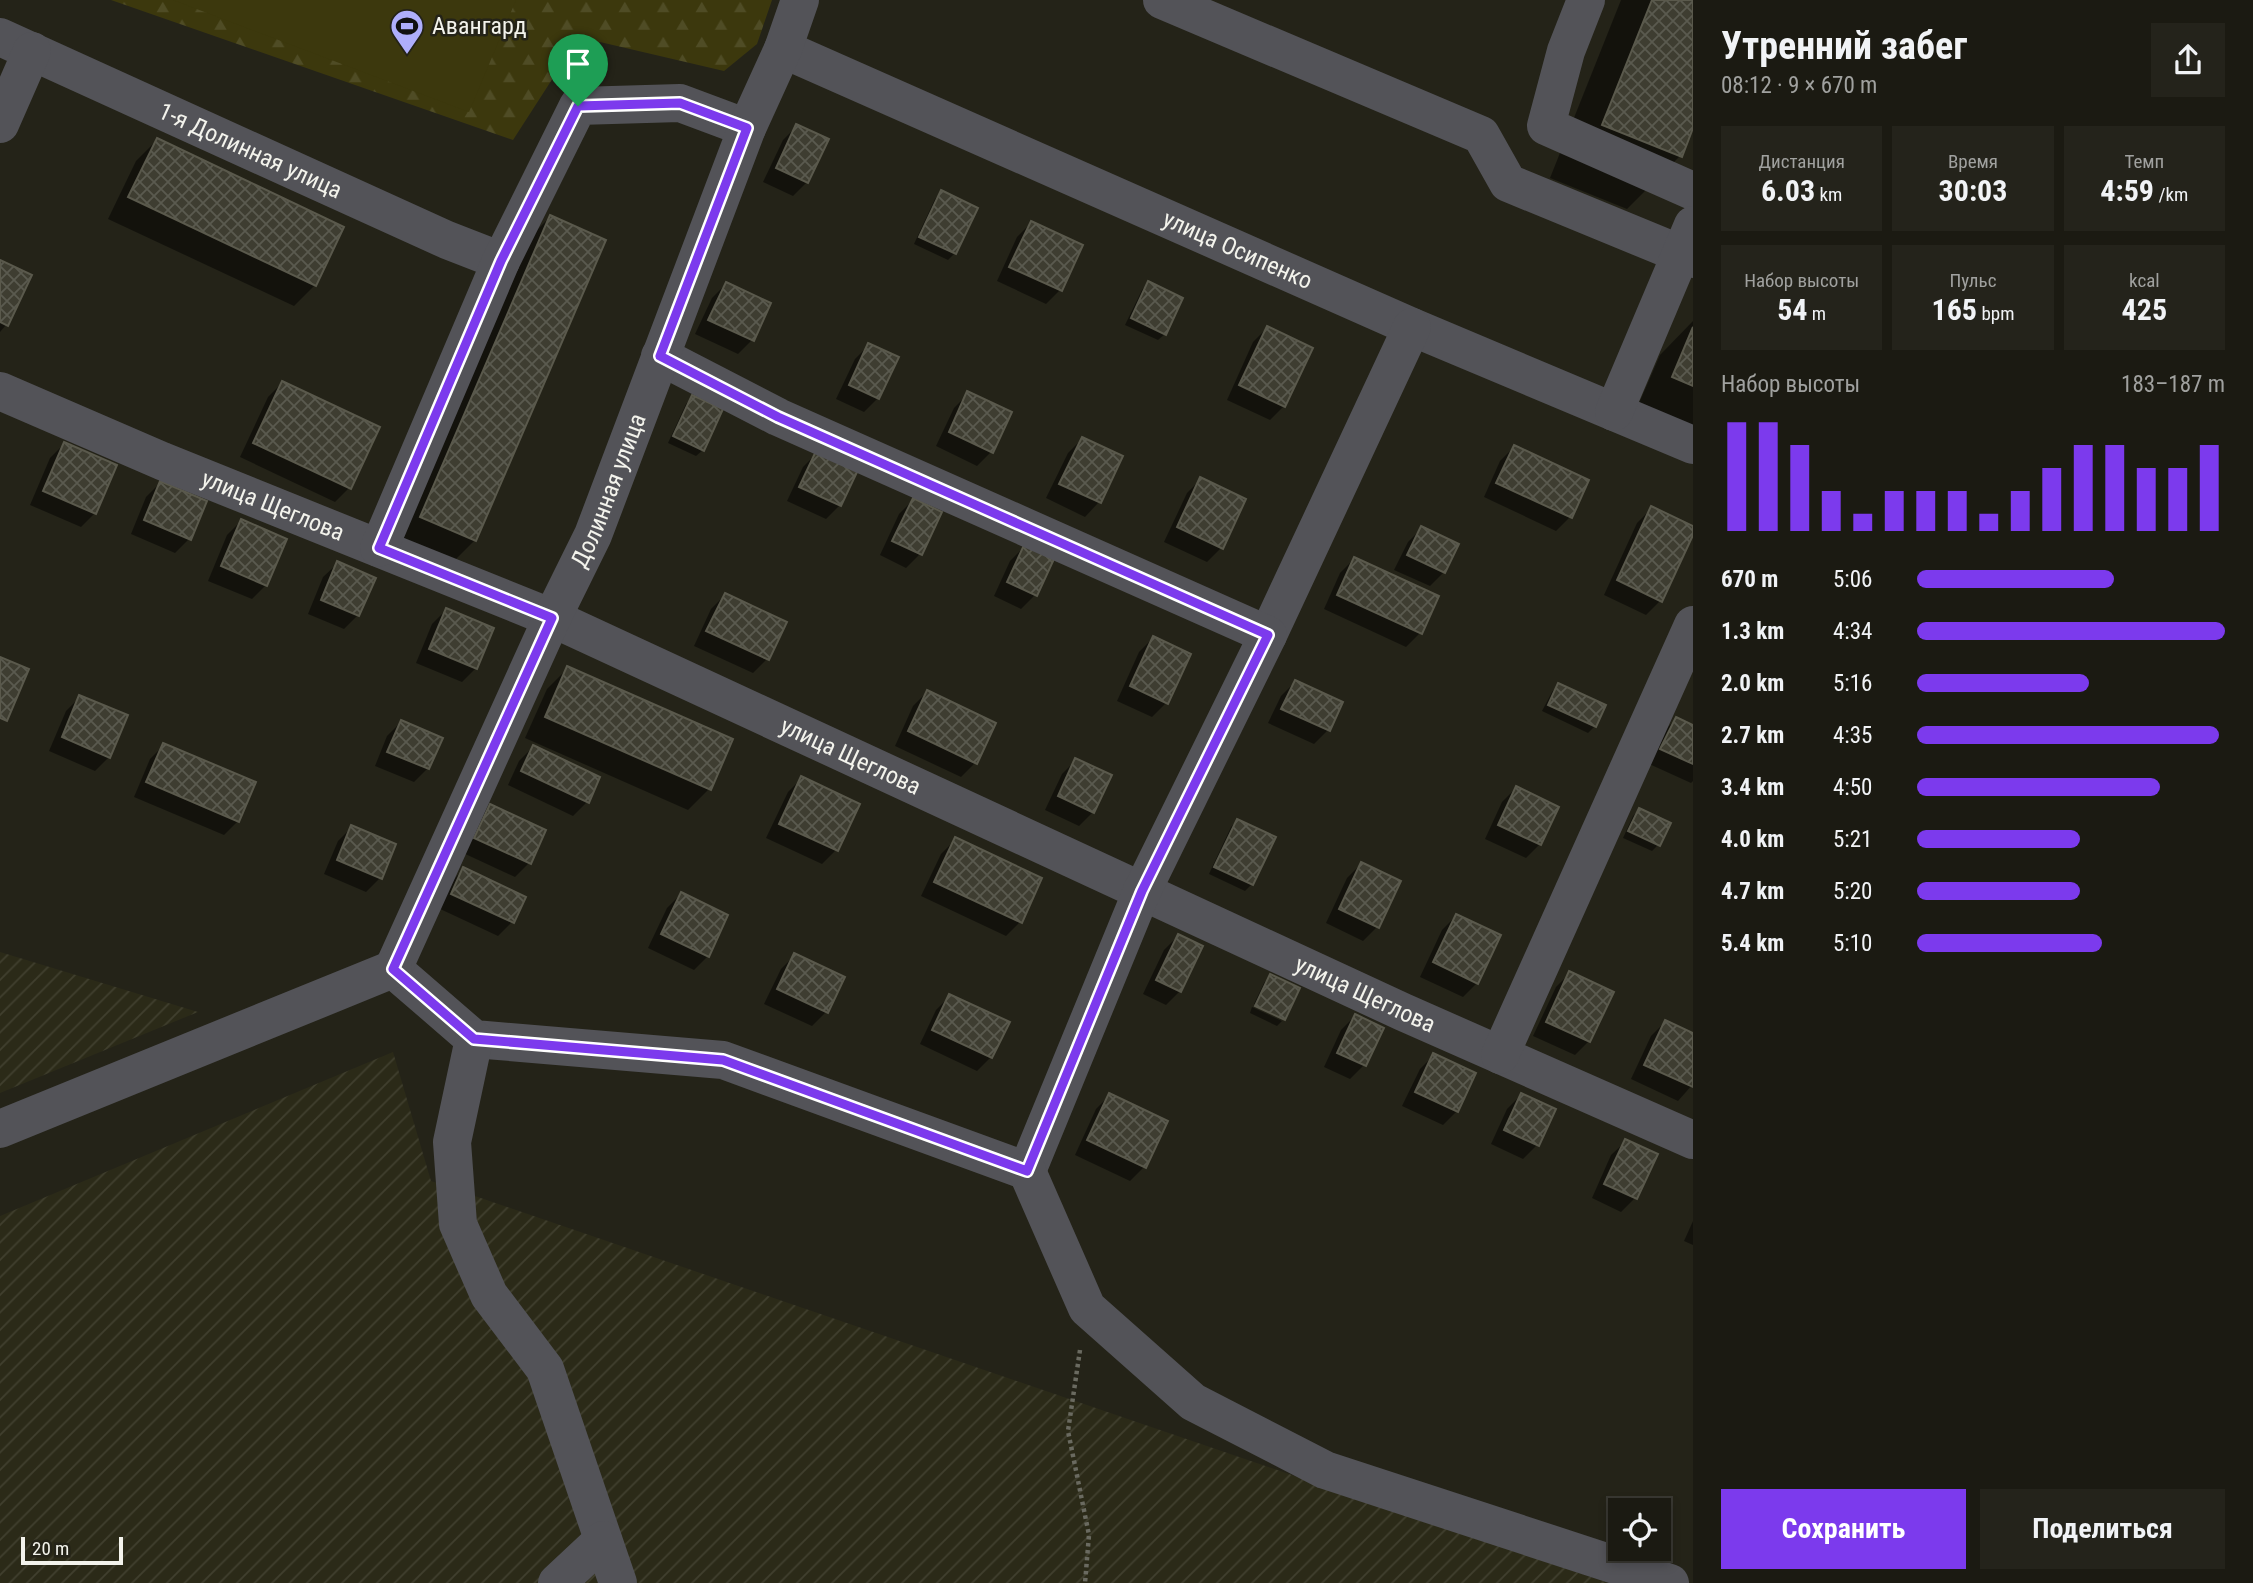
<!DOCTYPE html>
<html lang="ru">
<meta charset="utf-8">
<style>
body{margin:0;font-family:"Roboto Condensed",sans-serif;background:#24231b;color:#f1f3f6;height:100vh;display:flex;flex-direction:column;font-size:26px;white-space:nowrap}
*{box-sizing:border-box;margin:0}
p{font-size:23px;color:#a0a19f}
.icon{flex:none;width:38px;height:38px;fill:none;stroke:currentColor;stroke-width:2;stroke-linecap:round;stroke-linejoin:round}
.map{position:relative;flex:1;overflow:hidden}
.sheet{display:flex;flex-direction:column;background:#1b1a12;width:560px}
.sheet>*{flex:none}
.controls{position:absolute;left:1608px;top:1498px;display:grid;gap:14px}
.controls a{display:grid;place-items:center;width:63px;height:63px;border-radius:0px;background:#1b1a12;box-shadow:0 4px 10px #0003,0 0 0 2px #393832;font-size:35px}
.scale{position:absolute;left:21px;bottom:18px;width:102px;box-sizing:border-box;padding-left:7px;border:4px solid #f3f3ec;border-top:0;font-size:19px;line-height:24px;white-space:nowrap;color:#f3f3ec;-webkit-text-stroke:5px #242318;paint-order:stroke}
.pin{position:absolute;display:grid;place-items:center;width:60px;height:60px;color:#fff;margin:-72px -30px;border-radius:50% 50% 50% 0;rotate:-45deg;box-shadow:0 0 7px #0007}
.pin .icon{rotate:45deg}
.round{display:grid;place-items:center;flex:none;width:74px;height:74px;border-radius:0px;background:#24231b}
.headline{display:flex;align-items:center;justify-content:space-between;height:119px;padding:0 28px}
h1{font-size:38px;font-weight:700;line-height:52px}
.metrics{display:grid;grid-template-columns:repeat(3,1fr);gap:10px;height:119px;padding:7px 28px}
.metrics div{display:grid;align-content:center;border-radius:0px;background:#24231b;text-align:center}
.metrics b{font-size:30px;font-weight:700}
.metrics small{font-size:19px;font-weight:400}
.metrics p{font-size:19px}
.chart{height:196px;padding:14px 28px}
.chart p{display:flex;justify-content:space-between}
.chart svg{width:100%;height:126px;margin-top:7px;stroke:#7c3aed;stroke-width:6}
.cta{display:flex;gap:14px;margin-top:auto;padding:14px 28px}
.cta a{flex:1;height:80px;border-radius:0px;background:#7c3aed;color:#fff;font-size:28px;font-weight:700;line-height:80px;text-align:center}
.cta a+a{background:#24231b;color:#f1f3f6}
ul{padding:0 28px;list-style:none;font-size:23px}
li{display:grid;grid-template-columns:112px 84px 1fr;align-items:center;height:52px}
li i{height:18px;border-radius:9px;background:#7c3aed}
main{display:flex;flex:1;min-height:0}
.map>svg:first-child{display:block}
.industrial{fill:url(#industrial-furrows)}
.forest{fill:url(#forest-firs)}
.pitch{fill:#3c380d}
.shadow{fill:#0007}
.building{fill:url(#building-cross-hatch);stroke:#5a594c;stroke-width:2}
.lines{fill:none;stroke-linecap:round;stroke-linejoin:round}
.path{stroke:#6a6a60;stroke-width:4.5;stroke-dasharray:3.5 3.5;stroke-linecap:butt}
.minor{stroke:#535358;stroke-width:38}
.route-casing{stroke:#fff;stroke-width:14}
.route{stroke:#7c3aed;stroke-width:9}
.labels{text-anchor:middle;stroke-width:5;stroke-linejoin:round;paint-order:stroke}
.poi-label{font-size:24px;fill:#f3f3ec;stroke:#242318;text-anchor:start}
.street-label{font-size:24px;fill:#f3f3ec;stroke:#242318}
</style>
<main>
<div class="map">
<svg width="1693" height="1583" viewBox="0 0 1693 1583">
<defs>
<pattern id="industrial-furrows" width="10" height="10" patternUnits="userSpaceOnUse" patternTransform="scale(1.75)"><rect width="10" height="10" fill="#2b2a18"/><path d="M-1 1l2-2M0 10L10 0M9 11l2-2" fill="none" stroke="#403f2e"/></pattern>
<pattern id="forest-firs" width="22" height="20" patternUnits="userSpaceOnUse" patternTransform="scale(1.75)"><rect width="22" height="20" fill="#3c380d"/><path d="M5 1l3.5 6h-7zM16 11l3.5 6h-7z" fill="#4f4c25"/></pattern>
<pattern id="building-cross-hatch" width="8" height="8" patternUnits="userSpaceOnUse" patternTransform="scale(1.75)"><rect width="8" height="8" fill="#3e3d31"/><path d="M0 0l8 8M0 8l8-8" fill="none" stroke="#5a5a4f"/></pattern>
</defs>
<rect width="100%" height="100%" fill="#242318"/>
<g class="industrial">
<path d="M 0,952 L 198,1012 L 0,1093 Z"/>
<path d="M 393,1052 L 431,1181 L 1608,1583 L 0,1583 L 0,1216 Z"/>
</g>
<path class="forest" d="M 111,0 L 772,0 L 757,44 L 724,71 L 600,42 L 562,64 L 513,140 Z"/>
<path class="pitch" d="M 173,0 L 516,0 L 469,112 Z"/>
<g class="shadow">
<path d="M 1621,0 L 1693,0 L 1680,156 L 1627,209 L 1550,178 Z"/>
<path d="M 797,126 L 807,182 L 793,196 L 763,182 L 783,140 Z"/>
<path d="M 157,140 L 315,285 L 294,306 L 108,219 L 136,161 Z"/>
<path d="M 941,193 L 955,253 L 948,260 L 914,244 L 935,199 Z"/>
<path d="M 550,217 L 475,540 L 447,568 L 394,545 L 522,245 Z"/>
<path d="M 1031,223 L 1060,290 L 1046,304 L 997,281 L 1017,237 Z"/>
<path d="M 0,262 L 6,325 L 0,332 Z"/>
<path d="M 1148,283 L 1165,334 L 1158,340 L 1125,325 L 1142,290 Z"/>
<path d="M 726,284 L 752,340 L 738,354 L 695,334 L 712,298 Z"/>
<path d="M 1693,321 L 1693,442 L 1633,417 L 1660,355 Z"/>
<path d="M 1267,328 L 1284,406 L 1270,420 L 1227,400 L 1253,342 Z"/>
<path d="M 869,345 L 878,398 L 864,412 L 836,399 L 855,359 Z"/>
<path d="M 282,383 L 349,488 L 335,502 L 240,457 L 268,397 Z"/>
<path d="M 968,394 L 991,452 L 977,466 L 936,446 L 954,408 Z"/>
<path d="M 693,397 L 703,450 L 696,456 L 668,443 L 686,404 Z"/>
<path d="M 1082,439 L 1121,457 L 1099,502 L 1085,517 L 1046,498 L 1068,453 Z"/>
<path d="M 64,444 L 95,513 L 81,527 L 30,505 L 50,458 Z"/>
<path d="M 1514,447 L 1570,517 L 1556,531 L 1484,497 L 1500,461 Z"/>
<path d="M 817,453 L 840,505 L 826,519 L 787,501 L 803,467 Z"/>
<path d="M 1201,479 L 1221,548 L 1207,562 L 1164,542 L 1187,493 Z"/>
<path d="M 160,483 L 189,539 L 175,553 L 131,534 L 146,497 Z"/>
<path d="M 913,500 L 920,554 L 906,568 L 880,555 L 899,514 Z"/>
<path d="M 1651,509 L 1660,601 L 1646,615 L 1604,595 L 1637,523 Z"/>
<path d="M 241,521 L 266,585 L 252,599 L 208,581 L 227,535 Z"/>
<path d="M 1422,528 L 1444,572 L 1430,586 L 1394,570 L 1408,542 Z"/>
<path d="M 1024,547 L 1035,595 L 1021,609 L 994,596 L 1010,561 Z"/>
<path d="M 1354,559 L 1420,633 L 1406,647 L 1324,609 L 1340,573 Z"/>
<path d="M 338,563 L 358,615 L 344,629 L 308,614 L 323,577 Z"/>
<path d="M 725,595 L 785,623 L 767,659 L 753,673 L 694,646 L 711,609 Z"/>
<path d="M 446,610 L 476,668 L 462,682 L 416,663 L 432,624 Z"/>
<path d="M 1153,638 L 1166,703 L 1152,717 L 1117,701 L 1139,652 Z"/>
<path d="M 568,668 L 709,789 L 688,810 L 525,738 L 547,689 Z"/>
<path d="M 1295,682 L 1341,703 L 1328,730 L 1314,744 L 1268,723 L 1281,696 Z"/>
<path d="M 1558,685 L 1595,726 L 1588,733 L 1542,711 L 1552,692 Z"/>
<path d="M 927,692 L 975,763 L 961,777 L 895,746 L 913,706 Z"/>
<path d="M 80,697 L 109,757 L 95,771 L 49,751 L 66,711 Z"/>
<path d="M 1676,719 L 1693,727 L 1693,781 L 1691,783 L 1647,763 L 1662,733 Z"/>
<path d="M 401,722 L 428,768 L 414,782 L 375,766 L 387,736 Z"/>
<path d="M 164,745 L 238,821 L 224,835 L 134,797 L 150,759 Z"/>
<path d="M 533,747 L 587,802 L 573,816 L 508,785 L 519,761 Z"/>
<path d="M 1076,760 L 1093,812 L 1079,826 L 1045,810 L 1062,774 Z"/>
<path d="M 802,778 L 858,805 L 836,850 L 822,864 L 766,838 L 788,792 Z"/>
<path d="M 1516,788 L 1540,844 L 1526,858 L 1485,839 L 1502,802 Z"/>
<path d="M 490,806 L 544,831 L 529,863 L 515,877 L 461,852 L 476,820 Z"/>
<path d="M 1639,810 L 1658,845 L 1652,851 L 1623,838 L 1633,816 Z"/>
<path d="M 1237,821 L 1252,884 L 1245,891 L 1209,874 L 1231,827 Z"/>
<path d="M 352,827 L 380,878 L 366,892 L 324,874 L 338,841 Z"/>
<path d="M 955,840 L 1040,879 L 1020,922 L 1006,936 L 921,896 L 941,854 Z"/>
<path d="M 1361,864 L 1377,927 L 1363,941 L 1326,923 L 1347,878 Z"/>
<path d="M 463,870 L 524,898 L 512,922 L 498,936 L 438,908 L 449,884 Z"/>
<path d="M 681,894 L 708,956 L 694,970 L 648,948 L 667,908 Z"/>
<path d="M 1456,916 L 1477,983 L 1463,997 L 1420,977 L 1442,930 Z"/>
<path d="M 1178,936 L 1180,991 L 1166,1005 L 1143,994 L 1164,950 Z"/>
<path d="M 795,955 L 843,977 L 826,1012 L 812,1026 L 764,1004 L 781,969 Z"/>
<path d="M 1570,973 L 1589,1041 L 1575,1055 L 1533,1036 L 1556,987 Z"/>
<path d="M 1270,976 L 1297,989 L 1283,1019 L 1283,1018 L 1254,1004 L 1264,983 Z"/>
<path d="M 950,996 L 991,1057 L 977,1071 L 920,1044 L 936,1010 Z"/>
<path d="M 1252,1007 L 1282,1021 L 1277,1026 L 1250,1013 Z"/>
<path d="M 1355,1016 L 1364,1065 L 1350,1079 L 1324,1067 L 1341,1030 Z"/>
<path d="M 1665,1022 L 1693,1084 L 1678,1101 L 1631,1079 L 1651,1036 Z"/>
<path d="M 1434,1055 L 1457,1111 L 1443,1125 L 1402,1106 L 1420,1069 Z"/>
<path d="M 1110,1095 L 1144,1167 L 1130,1181 L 1075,1155 L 1096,1109 Z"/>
<path d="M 1521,1095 L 1537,1145 L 1523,1159 L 1491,1144 L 1507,1109 Z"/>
<path d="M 1626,1141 L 1635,1198 L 1621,1212 L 1592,1198 L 1611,1155 Z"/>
<path d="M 1693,1221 L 1693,1245 L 1684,1241 Z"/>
</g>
<g class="building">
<path d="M 1652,0 L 1693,0 L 1693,128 L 1682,157 L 1602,125 Z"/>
<path d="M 796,124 L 829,139 L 808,183 L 776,168 Z"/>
<path d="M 157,138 L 344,227 L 316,286 L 128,197 Z"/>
<path d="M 941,190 L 978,208 L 956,254 L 919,237 Z"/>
<path d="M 550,215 L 606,240 L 476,541 L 420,517 Z"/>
<path d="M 1031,221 L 1083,245 L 1062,291 L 1009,267 Z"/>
<path d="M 0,260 L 32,275 L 8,326 L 0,322 Z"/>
<path d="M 1148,281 L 1183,298 L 1166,335 L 1131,318 Z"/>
<path d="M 726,282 L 771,303 L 754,341 L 708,320 Z"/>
<path d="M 1267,326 L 1313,348 L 1285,407 L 1239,385 Z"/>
<path d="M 1693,327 L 1693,386 L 1672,377 Z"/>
<path d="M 868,343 L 899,357 L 879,399 L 849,385 Z"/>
<path d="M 282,381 L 380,427 L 351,489 L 253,443 Z"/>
<path d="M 967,391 L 1012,412 L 993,453 L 949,432 Z"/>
<path d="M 692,395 L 723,409 L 704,451 L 673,436 Z"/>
<path d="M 1082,437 L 1123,456 L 1101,503 L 1059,484 Z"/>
<path d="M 64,442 L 117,465 L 96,514 L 43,491 Z"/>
<path d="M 1514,445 L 1589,480 L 1572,518 L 1496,483 Z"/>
<path d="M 816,451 L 858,470 L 841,506 L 799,487 Z"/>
<path d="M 1200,477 L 1246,499 L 1223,549 L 1177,527 Z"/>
<path d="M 160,481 L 207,501 L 191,540 L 144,520 Z"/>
<path d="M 913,498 L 942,512 L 922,555 L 892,541 Z"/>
<path d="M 1651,506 L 1693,526 L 1693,535 L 1662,602 L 1617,580 Z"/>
<path d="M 241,519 L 287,539 L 267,586 L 221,566 Z"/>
<path d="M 1421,526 L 1459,544 L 1445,573 L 1407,555 Z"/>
<path d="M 1024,545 L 1054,559 L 1037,596 L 1007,582 Z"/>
<path d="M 1354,557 L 1439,596 L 1422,634 L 1337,595 Z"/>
<path d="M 337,561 L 376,578 L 359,616 L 321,600 Z"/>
<path d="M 725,593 L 787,622 L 769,660 L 706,631 Z"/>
<path d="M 446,608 L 494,628 L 477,669 L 429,649 Z"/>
<path d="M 1153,636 L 1191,654 L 1168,704 L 1130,686 Z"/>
<path d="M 0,657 L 29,669 L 7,721 L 0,718 Z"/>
<path d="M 567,666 L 733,739 L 711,790 L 545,717 Z"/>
<path d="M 1295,680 L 1343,702 L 1330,731 L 1281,709 Z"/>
<path d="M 1558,683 L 1606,705 L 1596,727 L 1548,705 Z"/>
<path d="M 927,690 L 996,723 L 977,764 L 908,731 Z"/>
<path d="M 79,695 L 128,715 L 110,758 L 62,737 Z"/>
<path d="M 1676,717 L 1693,725 L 1693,764 L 1660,749 Z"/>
<path d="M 401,720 L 443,738 L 429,769 L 387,752 Z"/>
<path d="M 163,743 L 256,782 L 239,822 L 146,782 Z"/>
<path d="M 533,745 L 600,777 L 589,803 L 521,771 Z"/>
<path d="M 1075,758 L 1112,775 L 1094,813 L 1058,796 Z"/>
<path d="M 801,776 L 860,804 L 838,851 L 779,824 Z"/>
<path d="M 1516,786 L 1559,807 L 1541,845 L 1498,825 Z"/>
<path d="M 490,804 L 546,830 L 531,864 L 474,838 Z"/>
<path d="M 1639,808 L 1671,823 L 1660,846 L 1628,831 Z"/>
<path d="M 1237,819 L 1276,837 L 1253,885 L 1214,867 Z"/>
<path d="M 351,825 L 396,844 L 382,879 L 337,860 Z"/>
<path d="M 955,837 L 1042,878 L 1022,923 L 934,882 Z"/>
<path d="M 1361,862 L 1401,881 L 1379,928 L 1339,909 Z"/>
<path d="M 463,867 L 526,897 L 514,923 L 451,894 Z"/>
<path d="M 681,892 L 728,915 L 709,957 L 661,934 Z"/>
<path d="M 1456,914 L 1501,935 L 1478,984 L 1433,962 Z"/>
<path d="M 1178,934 L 1203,946 L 1181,992 L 1156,980 Z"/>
<path d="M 794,953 L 845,977 L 828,1013 L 777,989 Z"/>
<path d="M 1569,971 L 1614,992 L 1590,1042 L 1546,1022 Z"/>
<path d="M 1270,974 L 1300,988 L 1285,1020 L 1255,1006 Z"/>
<path d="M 949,994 L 1010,1022 L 992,1058 L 932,1030 Z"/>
<path d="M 1355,1014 L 1384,1028 L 1366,1066 L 1337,1053 Z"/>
<path d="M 1665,1020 L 1693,1033 L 1693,1087 L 1644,1065 Z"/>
<path d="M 1433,1053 L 1476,1073 L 1458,1112 L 1415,1092 Z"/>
<path d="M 1109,1093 L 1168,1121 L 1146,1168 L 1087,1140 Z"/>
<path d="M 1521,1093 L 1556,1109 L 1539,1146 L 1504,1130 Z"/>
<path d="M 1625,1139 L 1658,1154 L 1637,1199 L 1604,1184 Z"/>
</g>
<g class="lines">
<path class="path" d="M 1080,1350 L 1068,1431 L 1089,1535 L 1085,1583"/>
<g class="minor">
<path d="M 1162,0 L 1481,135 L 1508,183 L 1693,259"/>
<path d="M 1586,0 L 1566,51 L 1546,126 L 1693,191"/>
<path id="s1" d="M 0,37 L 447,240 L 501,261"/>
<path id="s2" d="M 783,49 L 1412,327 L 1693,445"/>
<path d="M 0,124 L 32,51"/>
<path id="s3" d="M 0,391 L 162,461 L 552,618 L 1403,1012 L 1693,1140"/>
<path d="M 1614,412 L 1693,225"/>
<path d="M 379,548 L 501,261 L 578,106 L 680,103 L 747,128"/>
<path d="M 1268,635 L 1412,327"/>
<path d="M 393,969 L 474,1039 L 723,1060 L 1027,1171 L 1142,891 L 1268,635 L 778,417 L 660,356"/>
<path id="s4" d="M 393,969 L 552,618 L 593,535 L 747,128 L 783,49 L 800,0"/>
<path d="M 474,1039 L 452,1142 L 458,1224 L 489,1295 L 545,1369 L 618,1583"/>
<path d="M 1500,1055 L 1693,625"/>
<path d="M 0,1129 L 393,969"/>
<path d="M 1027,1171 L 1087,1308 L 1193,1402 L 1325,1470 L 1670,1583"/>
<path d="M 557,1583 L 603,1540"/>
</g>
</g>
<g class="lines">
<defs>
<path id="route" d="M 680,103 L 747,128 L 660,356 L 778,417 L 1268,635 L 1142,891 L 1027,1171 L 723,1060 L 474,1039 L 393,969 L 552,618 L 379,548 L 501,261 L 578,106 Z"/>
</defs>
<use href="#route" class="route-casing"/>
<use href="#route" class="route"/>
</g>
<defs>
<symbol id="stadium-pin" viewBox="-11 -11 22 30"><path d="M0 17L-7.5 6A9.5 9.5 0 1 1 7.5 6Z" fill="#aeaefb" stroke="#242318"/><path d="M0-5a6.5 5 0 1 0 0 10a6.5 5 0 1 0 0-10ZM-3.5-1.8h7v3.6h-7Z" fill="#111"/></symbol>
</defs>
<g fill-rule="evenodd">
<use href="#stadium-pin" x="388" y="7" width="38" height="52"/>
</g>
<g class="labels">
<g class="poi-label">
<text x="432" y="34">Авангард</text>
</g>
<g class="street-label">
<text dy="8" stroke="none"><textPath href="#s1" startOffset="275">1-я Долинная улица</textPath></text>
<text dy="8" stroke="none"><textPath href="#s2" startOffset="497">улица Осипенко</textPath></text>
<text dy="8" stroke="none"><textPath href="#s4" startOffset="525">Долинная улица</textPath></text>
<text dy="8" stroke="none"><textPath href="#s3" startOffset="296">улица Щеглова</textPath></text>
<text dy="8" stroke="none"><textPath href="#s3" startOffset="926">улица Щеглова</textPath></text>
<text dy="8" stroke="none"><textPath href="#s3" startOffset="1493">улица Щеглова</textPath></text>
</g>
</g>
</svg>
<div class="controls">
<a><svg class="icon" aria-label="locate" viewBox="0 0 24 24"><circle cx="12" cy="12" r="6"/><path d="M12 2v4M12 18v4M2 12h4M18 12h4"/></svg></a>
</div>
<div class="scale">20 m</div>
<div class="pin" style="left:578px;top:106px;background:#1e9e55"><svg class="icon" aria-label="arrive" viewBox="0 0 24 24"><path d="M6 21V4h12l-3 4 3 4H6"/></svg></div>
</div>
<section class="sheet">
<div class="headline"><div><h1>Утренний забег</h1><p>08:12 · 9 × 670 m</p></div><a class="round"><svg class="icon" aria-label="share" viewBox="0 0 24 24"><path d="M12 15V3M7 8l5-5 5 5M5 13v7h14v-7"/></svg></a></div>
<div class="metrics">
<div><p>Дистанция</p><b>6.03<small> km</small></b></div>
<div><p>Время</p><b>30:03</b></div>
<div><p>Темп</p><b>4:59<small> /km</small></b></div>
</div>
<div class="metrics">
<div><p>Набор высоты</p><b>54<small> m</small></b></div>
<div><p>Пульс</p><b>165<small> bpm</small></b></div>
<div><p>kcal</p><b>425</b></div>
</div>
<div class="chart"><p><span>Набор высоты</span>183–187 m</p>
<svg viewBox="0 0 160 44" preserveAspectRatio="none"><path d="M5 44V6M15 44V6M25 44V14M35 44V30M45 44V38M55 44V30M65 44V30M75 44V30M85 44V38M95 44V30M105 44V22M115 44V14M125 44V14M135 44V22M145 44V22M155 44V14"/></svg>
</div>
<ul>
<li><b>670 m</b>5:06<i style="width:64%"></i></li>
<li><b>1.3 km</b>4:34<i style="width:100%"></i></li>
<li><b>2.0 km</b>5:16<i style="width:56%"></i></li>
<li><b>2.7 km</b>4:35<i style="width:98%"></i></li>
<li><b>3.4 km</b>4:50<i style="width:79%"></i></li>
<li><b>4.0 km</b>5:21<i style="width:53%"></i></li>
<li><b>4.7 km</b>5:20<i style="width:53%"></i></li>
<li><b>5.4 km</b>5:10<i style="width:60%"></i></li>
</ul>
<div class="cta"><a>Сохранить</a><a>Поделиться</a></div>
</section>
</main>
